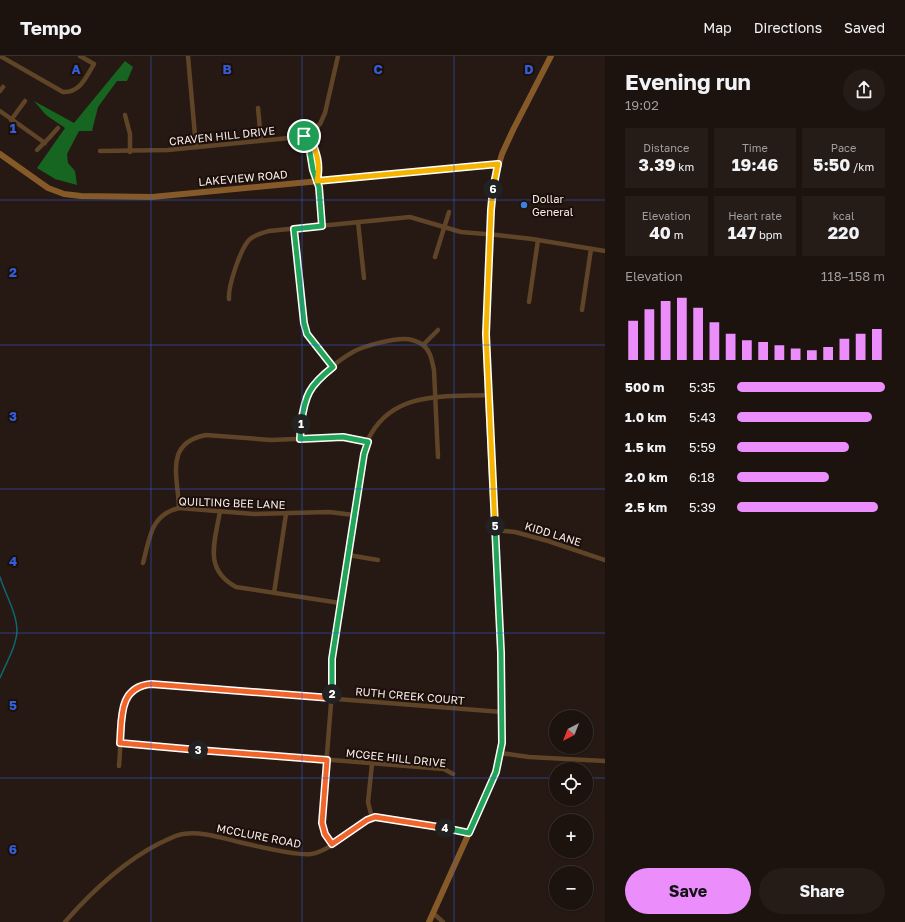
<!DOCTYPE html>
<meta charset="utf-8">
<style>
body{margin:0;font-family:"Golos Text",sans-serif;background:#251b17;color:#f1f3f6;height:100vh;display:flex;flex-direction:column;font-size:15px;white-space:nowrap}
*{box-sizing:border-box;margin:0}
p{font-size:13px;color:#a09e9e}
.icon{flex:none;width:22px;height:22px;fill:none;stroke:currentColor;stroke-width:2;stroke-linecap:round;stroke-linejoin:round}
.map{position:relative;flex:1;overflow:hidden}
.side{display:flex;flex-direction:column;background:#1c120e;width:300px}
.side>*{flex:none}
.needle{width:26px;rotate:222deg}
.buttons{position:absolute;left:549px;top:654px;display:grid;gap:8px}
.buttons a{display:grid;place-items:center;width:44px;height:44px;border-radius:50%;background:#1c120e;box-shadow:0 1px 3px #0004,0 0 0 1px #3a322e;font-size:20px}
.pin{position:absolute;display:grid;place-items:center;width:34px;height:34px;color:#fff;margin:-17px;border:2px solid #fff;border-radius:50%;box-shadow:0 1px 4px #0007}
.km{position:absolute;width:20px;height:20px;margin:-10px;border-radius:50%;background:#222;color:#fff;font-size:11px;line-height:20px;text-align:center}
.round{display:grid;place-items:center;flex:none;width:42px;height:42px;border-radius:21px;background:#251b17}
.overview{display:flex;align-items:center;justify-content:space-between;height:68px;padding:0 20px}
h1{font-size:22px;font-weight:700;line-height:30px}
.stats{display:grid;grid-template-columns:repeat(3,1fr);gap:6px;height:68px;padding:4px 20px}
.stats div{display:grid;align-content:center;border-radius:0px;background:#251b17;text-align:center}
.stats b{font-size:17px;font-weight:700}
.stats small{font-size:11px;font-weight:400}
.stats p{font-size:11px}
.chart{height:112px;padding:8px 20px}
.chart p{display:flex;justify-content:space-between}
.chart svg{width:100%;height:72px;margin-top:4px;stroke:#eb8dfb;stroke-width:6}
.primary-button{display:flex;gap:8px;margin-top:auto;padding:8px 20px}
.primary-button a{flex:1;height:46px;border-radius:24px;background:#eb8dfb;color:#111;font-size:16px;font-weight:700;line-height:46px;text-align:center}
.primary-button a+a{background:#251b17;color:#f1f3f6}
ul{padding:0 20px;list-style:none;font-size:13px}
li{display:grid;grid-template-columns:64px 48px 1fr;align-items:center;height:30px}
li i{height:10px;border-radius:5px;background:#eb8dfb}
header{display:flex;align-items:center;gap:24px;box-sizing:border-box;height:56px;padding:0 20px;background:#1c120e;border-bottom:1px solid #3a322e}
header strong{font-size:19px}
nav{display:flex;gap:22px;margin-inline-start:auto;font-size:14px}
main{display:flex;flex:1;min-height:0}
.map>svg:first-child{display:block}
.forest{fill:#166520}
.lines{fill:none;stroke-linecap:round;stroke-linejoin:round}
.stream{stroke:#0f6770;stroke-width:1.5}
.street{stroke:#5f4427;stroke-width:4.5}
.secondary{stroke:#855a28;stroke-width:6}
.split-1-casing{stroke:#fff;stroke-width:8}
.split-2-casing{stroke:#fff;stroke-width:8}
.split-3-casing{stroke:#fff;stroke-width:8}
.split-4-casing{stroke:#fff;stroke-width:8}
.split-5-casing{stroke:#fff;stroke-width:8}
.split-6-casing{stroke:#fff;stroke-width:8}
.split-7-casing{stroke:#fff;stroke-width:8}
.split-1{stroke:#22a559;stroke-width:5}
.split-2{stroke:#22a559;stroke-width:5}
.split-3{stroke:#f0652b;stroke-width:5}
.split-4{stroke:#f0652b;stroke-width:5}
.split-5{stroke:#22a559;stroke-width:5}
.split-6{stroke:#f5b400;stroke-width:5}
.split-7{stroke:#f5b400;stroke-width:5}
.grid{fill:none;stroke:#335eda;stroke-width:1;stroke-opacity:0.55}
.shop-dot{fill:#3f7fe0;stroke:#1c0f0a;stroke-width:1.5}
.labels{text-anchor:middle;stroke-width:4;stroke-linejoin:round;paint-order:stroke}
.street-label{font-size:11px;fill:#f7edea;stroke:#1c0f0a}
.poi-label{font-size:11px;fill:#f7edea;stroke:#1c0f0a;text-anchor:start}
.grid-label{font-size:13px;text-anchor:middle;font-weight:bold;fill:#335eda;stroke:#1c0f0a;stroke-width:4;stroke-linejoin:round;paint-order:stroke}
</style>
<header>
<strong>Tempo</strong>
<nav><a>Map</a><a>Directions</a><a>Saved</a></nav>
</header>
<main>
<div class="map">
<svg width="605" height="866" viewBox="0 0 605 866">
<rect width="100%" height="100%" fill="#261813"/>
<path class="forest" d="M 125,5 L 133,11 L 127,25 L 117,25 L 98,51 L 92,75 L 79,75 L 67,98 L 68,107 L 75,115 L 77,129 L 55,123 L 37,112 L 65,72 L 46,59 L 34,45 L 74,67 Z"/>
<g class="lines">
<path class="stream" d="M 0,521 C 5,538 17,557 17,575 C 16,591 6,607 0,622"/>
<g class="street">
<path d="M 0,0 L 63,36 C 80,37 86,21 94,8 L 80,0"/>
<path d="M 188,0 L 196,91"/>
<path d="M 0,35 L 3,31"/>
<path d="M 258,52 L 261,84"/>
<path d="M 0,55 L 45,87"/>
<path d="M 125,59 L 130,78 L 130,96"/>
<path d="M 11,64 L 25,45"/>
<path d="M 309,78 C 316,96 321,106 317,125"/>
<path d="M 304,80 L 310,96 L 313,114 L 319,131 L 322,170"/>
<path d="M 37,94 L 49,82 L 58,72"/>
<path d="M 100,95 L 168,94 L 289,82 L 309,78 L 320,68 L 325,57 L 338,0"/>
<path d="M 358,166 L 364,222"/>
<path d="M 294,173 L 304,267 L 307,279 L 333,311"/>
<path d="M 435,201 L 449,156"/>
<path d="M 229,243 C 228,230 240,194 249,184 C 254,179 262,177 269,175 L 410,161 L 461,176 L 497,179 L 532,183 L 605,195"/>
<path d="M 529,246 L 538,184"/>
<path d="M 582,254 L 591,193"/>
<path d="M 423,289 L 438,274"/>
<path d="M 300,383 C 300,367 302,349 309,335 C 316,322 340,303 353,296 C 363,290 394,282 406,283 C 411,283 419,286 423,289 C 431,295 432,306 434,314 L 438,401"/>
<path d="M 179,452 C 178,421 164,387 206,379 L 271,384 L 343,381 L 367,386"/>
<path d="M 220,455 C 215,486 203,513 236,531 L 340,547"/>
<path d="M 495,474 L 515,476 L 548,485 L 605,504"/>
<path d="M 348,499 L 378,504"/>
<path d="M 143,507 C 150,482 150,459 179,452 L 254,458 L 329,456 L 354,459"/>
<path d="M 274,537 L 286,458"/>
<path d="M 120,687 L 444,713 L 453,718"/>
<path d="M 500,697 L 529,701 L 605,705"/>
<path d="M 372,708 L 368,746 L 372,762"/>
<path d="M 119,710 C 120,700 120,689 121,679 C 122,656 121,635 148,628 L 502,656"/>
<path d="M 332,788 L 323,771 L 322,761 L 332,635 L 332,607 L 364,398 C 366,391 367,384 371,378 C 396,335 445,341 488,339"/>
<path d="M 433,857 L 443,866"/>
<path d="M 65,866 C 92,835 123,806 160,787 C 167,784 175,779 183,778 C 201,775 222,782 239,786 C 257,790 294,800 311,798 C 334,794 350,771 371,762 C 381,758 455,773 469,777"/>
</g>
<g class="secondary">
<path d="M 0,98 L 48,132 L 64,138 L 81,140 L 152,141 L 498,108"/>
<path d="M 429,866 L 491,728 L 498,708 L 502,687 L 502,627 L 486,301 L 486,275 L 491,154 L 496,118 L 502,98 L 513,74 L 551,0"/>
</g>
</g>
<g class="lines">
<defs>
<path id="split-1" d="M 301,368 C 305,339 309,330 333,311 L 307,278 L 304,267 L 294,173 L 322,170 L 319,131 L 313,114 L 310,96 L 304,80"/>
<path id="split-2" d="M 301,368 L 300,383 L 343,381 L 368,386 L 364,398 L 332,603 L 332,638"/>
<path id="split-3" d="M 198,694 L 120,687 C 122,663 118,631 151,628 L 331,642 L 332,638"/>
<path id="split-4" d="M 198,694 L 327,704 L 322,767 L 325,778 L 332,788 L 367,764 L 375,761 L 445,772"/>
<path id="split-5" d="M 445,772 L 469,777 L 496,716 L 502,687 L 501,597 L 495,470"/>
<path id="split-6" d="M 493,133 L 491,154 L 486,278 L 495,470"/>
<path id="split-7" d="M 304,80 L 309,78 C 316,96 321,106 317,125 L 498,108 L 493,133"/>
</defs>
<use href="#split-1" class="split-1-casing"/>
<use href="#split-2" class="split-2-casing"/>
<use href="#split-3" class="split-3-casing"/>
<use href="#split-4" class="split-4-casing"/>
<use href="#split-5" class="split-5-casing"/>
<use href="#split-6" class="split-6-casing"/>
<use href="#split-7" class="split-7-casing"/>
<use href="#split-1" class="split-1"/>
<use href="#split-2" class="split-2"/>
<use href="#split-3" class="split-3"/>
<use href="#split-4" class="split-4"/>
<use href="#split-5" class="split-5"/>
<use href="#split-6" class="split-6"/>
<use href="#split-7" class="split-7"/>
</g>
<path class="grid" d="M 151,0 L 151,866M 302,0 L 302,866M 454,0 L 454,866M 0,144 L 605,144M 0,289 L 605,289M 0,433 L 605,433M 0,577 L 605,577M 0,722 L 556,722M 586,722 L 605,722"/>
<circle class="shop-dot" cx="524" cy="149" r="4"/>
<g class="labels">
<g class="street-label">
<text transform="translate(222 80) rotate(-6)" y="4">CRAVEN HILL DRIVE</text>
<text transform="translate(243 122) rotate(-5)" y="4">LAKEVIEW ROAD</text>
<text transform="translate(232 447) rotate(2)" y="4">QUILTING BEE LANE</text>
<text transform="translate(553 478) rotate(17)" y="4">KIDD LANE</text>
<text transform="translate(410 640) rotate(5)" y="4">RUTH CREEK COURT</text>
<text transform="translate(396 702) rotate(6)" y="4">MCGEE HILL DRIVE</text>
<text transform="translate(259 780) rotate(11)" y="4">MCCLURE ROAD</text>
</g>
<g class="poi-label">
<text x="532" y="147">Dollar<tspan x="532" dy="13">General</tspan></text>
</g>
</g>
<g class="grid-label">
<text x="76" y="18">A</text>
<text x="227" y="18">B</text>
<text x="378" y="18">C</text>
<text x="529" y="18">D</text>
<text x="13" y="77">1</text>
<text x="13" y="221">2</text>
<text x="13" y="365">3</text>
<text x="13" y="510">4</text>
<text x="13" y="654">5</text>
<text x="13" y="798">6</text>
</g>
</svg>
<div class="buttons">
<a><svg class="needle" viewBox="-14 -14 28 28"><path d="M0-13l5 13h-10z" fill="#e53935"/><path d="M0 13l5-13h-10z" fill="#a09e9e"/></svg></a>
<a><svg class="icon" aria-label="locate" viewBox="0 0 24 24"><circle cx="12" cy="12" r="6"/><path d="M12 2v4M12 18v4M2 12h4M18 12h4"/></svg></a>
<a>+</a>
<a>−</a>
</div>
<div class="pin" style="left:304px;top:80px;background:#1e9e55"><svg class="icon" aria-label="arrive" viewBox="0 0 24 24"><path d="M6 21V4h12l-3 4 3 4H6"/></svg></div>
<b class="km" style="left:301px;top:368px">1</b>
<b class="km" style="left:332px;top:638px">2</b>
<b class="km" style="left:198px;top:694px">3</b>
<b class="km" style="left:445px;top:772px">4</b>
<b class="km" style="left:495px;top:470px">5</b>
<b class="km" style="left:493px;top:133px">6</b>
</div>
<section class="side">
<div class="overview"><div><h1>Evening run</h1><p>19:02</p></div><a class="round"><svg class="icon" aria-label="share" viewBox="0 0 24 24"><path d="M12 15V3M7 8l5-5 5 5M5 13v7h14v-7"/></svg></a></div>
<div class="stats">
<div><p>Distance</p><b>3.39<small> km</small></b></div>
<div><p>Time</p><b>19:46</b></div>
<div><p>Pace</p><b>5:50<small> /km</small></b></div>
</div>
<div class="stats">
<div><p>Elevation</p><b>40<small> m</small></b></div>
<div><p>Heart rate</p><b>147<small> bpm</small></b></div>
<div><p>kcal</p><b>220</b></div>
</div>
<div class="chart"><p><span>Elevation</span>118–158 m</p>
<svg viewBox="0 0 160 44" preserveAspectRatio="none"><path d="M5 44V20M15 44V13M25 44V8M35 44V6M45 44V12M55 44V21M65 44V28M75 44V32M85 44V33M95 44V35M105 44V37M115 44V38M125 44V36M135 44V31M145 44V28M155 44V25"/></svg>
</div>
<ul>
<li><b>500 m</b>5:35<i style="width:100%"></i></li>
<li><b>1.0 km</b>5:43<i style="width:91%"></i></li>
<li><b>1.5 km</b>5:59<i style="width:76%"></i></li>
<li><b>2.0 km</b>6:18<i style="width:62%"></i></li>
<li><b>2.5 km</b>5:39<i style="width:95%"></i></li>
</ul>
<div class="primary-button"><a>Save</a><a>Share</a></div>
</section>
</main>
